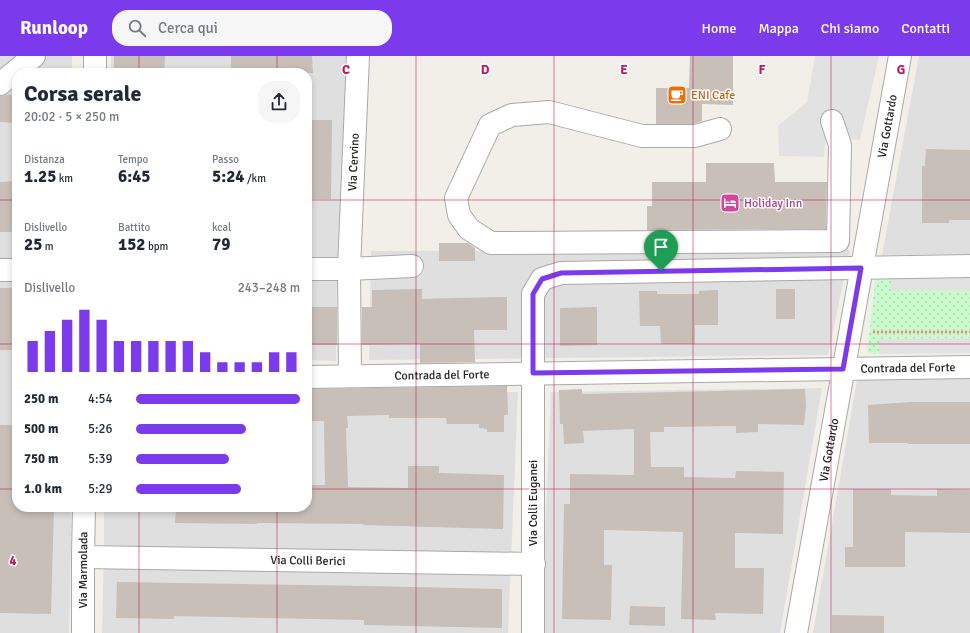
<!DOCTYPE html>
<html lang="it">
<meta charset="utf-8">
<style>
body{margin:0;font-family:Signika,sans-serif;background:#f6f6f7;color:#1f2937;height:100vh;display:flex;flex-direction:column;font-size:15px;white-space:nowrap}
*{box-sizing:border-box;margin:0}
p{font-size:13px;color:#747a83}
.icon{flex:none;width:22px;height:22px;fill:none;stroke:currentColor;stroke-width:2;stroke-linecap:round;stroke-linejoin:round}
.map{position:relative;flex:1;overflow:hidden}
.details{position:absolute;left:12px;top:12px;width:300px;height:444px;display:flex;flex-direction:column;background:#fff;border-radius:16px;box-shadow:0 2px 6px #0003}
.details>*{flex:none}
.pin{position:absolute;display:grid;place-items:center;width:34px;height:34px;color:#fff;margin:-41px -17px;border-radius:50% 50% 50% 0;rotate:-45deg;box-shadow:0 0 4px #0007}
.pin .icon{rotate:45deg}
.round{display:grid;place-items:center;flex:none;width:42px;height:42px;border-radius:16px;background:#f6f6f7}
.summary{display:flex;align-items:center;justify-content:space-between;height:68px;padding:0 12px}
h1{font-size:22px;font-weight:700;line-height:30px}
.stats{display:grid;grid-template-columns:repeat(3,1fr);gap:6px;height:68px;padding:4px 12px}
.stats div{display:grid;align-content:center}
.stats b{font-size:17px;font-weight:700}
.stats small{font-size:11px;font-weight:400}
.stats p{font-size:11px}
.chart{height:112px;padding:8px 12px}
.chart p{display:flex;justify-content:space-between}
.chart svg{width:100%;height:72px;margin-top:4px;stroke:#7c3aed;stroke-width:6}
ul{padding:0 12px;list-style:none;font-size:13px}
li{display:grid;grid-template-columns:64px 48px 1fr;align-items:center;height:30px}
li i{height:10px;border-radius:5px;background:#7c3aed}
header{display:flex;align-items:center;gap:24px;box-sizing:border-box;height:56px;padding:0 20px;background:#7c3aed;color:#fff}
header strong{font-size:19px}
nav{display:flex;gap:22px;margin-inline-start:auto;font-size:14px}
.search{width:280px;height:36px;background:#f6f6f7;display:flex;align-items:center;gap:10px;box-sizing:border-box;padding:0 14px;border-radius:16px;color:#747a83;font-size:15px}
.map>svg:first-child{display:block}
.residential{fill:#e0dfdf}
.park{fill:url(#park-dots)}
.parking{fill:#e2e2e2}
.building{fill:#c7bfb8}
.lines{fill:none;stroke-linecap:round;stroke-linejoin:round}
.minor-casing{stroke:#a9a9a9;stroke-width:24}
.path{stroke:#fa8072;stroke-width:2.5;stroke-dasharray:2 2;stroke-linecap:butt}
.minor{stroke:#fff;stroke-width:22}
.route-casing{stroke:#fff;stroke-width:8}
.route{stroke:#7c3aed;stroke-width:5}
.grid{fill:none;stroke:#c2185b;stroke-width:1;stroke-opacity:0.55}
.labels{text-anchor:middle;stroke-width:3;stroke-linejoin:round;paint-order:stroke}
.food-label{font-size:12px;fill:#c56008;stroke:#fff;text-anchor:start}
.street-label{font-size:12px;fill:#222;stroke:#fff}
.hotel-label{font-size:12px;fill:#b23c85;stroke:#fff;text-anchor:start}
.grid-label{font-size:13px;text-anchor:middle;font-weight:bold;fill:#c2185b;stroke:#fff;stroke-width:3;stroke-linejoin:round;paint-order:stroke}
</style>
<header>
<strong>Runloop</strong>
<div class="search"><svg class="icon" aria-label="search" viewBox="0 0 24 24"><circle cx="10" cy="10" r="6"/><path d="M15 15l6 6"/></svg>Cerca qui</div>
<nav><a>Home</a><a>Mappa</a><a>Chi siamo</a><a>Contatti</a></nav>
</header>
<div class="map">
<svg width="970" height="577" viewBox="0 0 970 577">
<defs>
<pattern id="park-dots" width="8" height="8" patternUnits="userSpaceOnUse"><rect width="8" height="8" fill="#c8facc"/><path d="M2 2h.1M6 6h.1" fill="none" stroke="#acd6af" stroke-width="1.8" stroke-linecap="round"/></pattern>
</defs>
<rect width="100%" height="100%" fill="#f2efe9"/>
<g class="residential">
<path d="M 0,0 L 72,0 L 72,17 L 17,17 L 17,451 L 71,451 L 71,494 L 69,577 L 0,577 Z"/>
<path d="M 111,0 L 348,0 L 337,215 L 336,305 L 307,304 L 307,17 L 111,17 Z"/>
<path d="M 919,0 L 970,0 L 970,198 L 882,199 Z"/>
<path d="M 850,194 L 828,299 L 369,304 L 371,195 Z"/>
<path d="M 970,316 L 970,577 L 813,577 L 858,318 Z"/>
<path d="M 822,332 L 780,577 L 541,577 L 551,336 Z"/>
<path d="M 518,336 L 508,577 L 102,577 L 104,494 L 104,451 L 307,451 L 307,338 Z"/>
</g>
<path class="park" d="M 891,217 L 891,234 L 970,235 L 970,282 L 879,283 L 879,298 L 867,297 L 876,218 Z"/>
<g class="parking">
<path d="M 815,0 L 879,0 L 860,84 L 826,80 L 824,101 L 779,100 L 778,70 L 807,46 Z"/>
<path d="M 891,217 L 970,218 L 970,235 L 891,234 Z"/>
<path d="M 970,282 L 970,297 L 879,298 L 879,283 Z"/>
</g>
<g class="building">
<path d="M 114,0 L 165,0 L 164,17 L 114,17 Z"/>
<path d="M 231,0 L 312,0 L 313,17 L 231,17 Z"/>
<path d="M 690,0 L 733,0 L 733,49 L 702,48 L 702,65 L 693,68 L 656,68 L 656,32 L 689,32 Z"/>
<path d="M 17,38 L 17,67 L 0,66 L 0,40 L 6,39 Z"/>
<path d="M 307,64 L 332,64 L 331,143 L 307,143 Z"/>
<path d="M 926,93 L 970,94 L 970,164 L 949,164 L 949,167 L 922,167 L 922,110 L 925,110 Z"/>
<path d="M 706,107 L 774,107 L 775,126 L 827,126 L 826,173 L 647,174 L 647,150 L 652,150 L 652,126 L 706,126 Z"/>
<path d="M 17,125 L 17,176 L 0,176 L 0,126 Z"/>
<path d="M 439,187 L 468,187 L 475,192 L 475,205 L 439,205 Z"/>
<rect x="0" y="232" width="17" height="62"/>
<path d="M 422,233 L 422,243 L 454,242 L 507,241 L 507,274 L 474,274 L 475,306 L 420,307 L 420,288 L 362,289 L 362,251 L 372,251 L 372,234 Z"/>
<rect x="776" y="233" width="19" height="30"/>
<path d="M 718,234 L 718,269 L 695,269 L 695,288 L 661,288 L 660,270 L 640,270 L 639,235 L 657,235 L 657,238 L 699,238 L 699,235 Z"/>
<path d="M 311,251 L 337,251 L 337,289 L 307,289 L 307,255 L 311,255 Z"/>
<path d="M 597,251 L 597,289 L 560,290 L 560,252 Z"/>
<path d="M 507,330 L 508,359 L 504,359 L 504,376 L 487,376 L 487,373 L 479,372 L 479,368 L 447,368 L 446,362 L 389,362 L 389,359 L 347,360 L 348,372 L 346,372 L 348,431 L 408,432 L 408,410 L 439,410 L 439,417 L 504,419 L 503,473 L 429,471 L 363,469 L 363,468 L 257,467 L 257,468 L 175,467 L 176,451 L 307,451 L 307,429 L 325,429 L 324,365 L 307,365 L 307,333 Z"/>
<path d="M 582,333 L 582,338 L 805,333 L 806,350 L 804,369 L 758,368 L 758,376 L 736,377 L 736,370 L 664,371 L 664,376 L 650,376 L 651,411 L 684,411 L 684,421 L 735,422 L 736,415 L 784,416 L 783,478 L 735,477 L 735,512 L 764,512 L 763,558 L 715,557 L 716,564 L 681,563 L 683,476 L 604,474 L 604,509 L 612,509 L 611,564 L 562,563 L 564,448 L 570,448 L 570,418 L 634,419 L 634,373 L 583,375 L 584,387 L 564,388 L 563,368 L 560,368 L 559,334 Z"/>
<path d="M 911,346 L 970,346 L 970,388 L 908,388 L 908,387 L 869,387 L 868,349 Z"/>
<path d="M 0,369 L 17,369 L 17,451 L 54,451 L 51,558 L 0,557 Z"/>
<path d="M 853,433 L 891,433 L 891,439 L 937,440 L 937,433 L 970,434 L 970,477 L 905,476 L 905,511 L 845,511 L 845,491 L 853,491 Z"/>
<path d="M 117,526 L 369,530 L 502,533 L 502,572 L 364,569 L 364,564 L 174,560 L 174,563 L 116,562 Z"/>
<path d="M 630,550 L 665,551 L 665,570 L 629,569 Z"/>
<path d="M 832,559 L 884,560 L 884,577 L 832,577 Z"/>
</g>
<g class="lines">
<defs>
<g id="minor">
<path d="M 95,17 L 95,0"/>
<path d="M 0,28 L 34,0"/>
<path d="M 720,73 L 695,80 L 642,80 L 549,56 L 512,59 L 490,69 L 456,142 L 459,159 L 469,173 L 491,187 L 838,185 L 840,89 L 832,65"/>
<path d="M 307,213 L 349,213 L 412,210"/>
<path d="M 0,214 L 17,214"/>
<path id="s1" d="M 350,320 L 349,213 L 358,0"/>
<path id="s2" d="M 307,321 L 970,311"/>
<path id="s3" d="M 83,501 L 534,508"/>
<path id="s4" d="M 83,577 L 83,501 L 84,451"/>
<path d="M 533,577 L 533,238 L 542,223 L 561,217 L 970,210"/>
<path id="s5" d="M 796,577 L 900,0"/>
</g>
</defs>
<use href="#minor" class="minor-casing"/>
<path class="path" d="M 873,276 L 970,276"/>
<use href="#minor" class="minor"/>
</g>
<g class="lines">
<defs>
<path id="route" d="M 861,212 L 843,313 L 533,317 L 533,238 L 542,223 L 561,217 Z"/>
</defs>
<use href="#route" class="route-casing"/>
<use href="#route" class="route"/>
</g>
<path class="grid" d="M 139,0 L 139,17M 277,0 L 277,17M 416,0 L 416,577M 554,0 L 554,577M 693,0 L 693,577M 831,0 L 831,577M 0,144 L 17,144M 307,144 L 970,144M 0,288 L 17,288M 307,288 L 970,288M 0,433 L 17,433M 307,433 L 970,433M 139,451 L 139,577M 277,451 L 277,577"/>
<defs>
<symbol id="cafe-square" viewBox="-11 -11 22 22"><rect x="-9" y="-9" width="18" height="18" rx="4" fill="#e8710a" stroke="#fff"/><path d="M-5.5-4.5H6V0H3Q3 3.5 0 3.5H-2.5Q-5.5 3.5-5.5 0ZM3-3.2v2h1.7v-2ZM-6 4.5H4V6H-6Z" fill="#fff"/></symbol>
<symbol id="hotel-square" viewBox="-11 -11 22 22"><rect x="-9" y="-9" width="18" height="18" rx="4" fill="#d1479c" stroke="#fff"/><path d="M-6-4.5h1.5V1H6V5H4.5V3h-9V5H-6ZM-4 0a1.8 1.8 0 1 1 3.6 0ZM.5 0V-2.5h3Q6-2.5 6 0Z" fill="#fff"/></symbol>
</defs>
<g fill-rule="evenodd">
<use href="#cafe-square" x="666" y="28" width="22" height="22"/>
<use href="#hotel-square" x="719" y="136" width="22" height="22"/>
</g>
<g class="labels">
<g class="food-label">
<text x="691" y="43">ENI Cafe</text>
</g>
<g class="street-label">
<text dy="4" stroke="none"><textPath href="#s5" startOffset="515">Via Gottardo</textPath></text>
<text dy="4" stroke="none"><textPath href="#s1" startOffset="214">Via Cervino</textPath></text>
<text dy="4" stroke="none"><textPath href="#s2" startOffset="601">Contrada del Forte</textPath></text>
<text dy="4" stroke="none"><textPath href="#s2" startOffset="135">Contrada del Forte</textPath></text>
<text dy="4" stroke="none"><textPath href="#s5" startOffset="186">Via Gottardo</textPath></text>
<text transform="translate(533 447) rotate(-90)" y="4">Via Colli Euganei</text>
<text dy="4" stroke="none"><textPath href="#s3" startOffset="225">Via Colli Berici</textPath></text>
<text dy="4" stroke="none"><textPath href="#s4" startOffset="63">Via Marmolada</textPath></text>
</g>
<g class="hotel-label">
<text x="744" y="151">Holiday Inn</text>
</g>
</g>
<g class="grid-label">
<text x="346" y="18">C</text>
<text x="485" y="18">D</text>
<text x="624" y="18">E</text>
<text x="762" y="18">F</text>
<text x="901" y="18">G</text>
<text x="13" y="509">4</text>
</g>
</svg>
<div class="pin" style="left:661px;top:215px;background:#1e9e55"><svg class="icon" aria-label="arrive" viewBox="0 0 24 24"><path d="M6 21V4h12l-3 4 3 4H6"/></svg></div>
<section class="details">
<div class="summary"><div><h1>Corsa serale</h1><p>20:02 · 5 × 250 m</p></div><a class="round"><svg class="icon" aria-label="share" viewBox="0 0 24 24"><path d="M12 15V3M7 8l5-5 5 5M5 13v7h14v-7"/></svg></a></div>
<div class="stats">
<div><p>Distanza</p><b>1.25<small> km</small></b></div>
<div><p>Tempo</p><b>6:45</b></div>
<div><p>Passo</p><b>5:24<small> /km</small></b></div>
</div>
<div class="stats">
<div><p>Dislivello</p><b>25<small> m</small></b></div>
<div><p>Battito</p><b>152<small> bpm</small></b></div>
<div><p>kcal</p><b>79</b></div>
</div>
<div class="chart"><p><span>Dislivello</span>243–248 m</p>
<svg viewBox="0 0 160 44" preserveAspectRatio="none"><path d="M5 44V25M15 44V19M25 44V12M35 44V6M45 44V12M55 44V25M65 44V25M75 44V25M85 44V25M95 44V25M105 44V32M115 44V38M125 44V38M135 44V38M145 44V32M155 44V32"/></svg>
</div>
<ul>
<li><b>250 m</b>4:54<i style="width:100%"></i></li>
<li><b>500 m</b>5:26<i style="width:67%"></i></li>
<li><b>750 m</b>5:39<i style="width:57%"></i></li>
<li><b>1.0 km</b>5:29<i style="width:64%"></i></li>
</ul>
</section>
</div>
